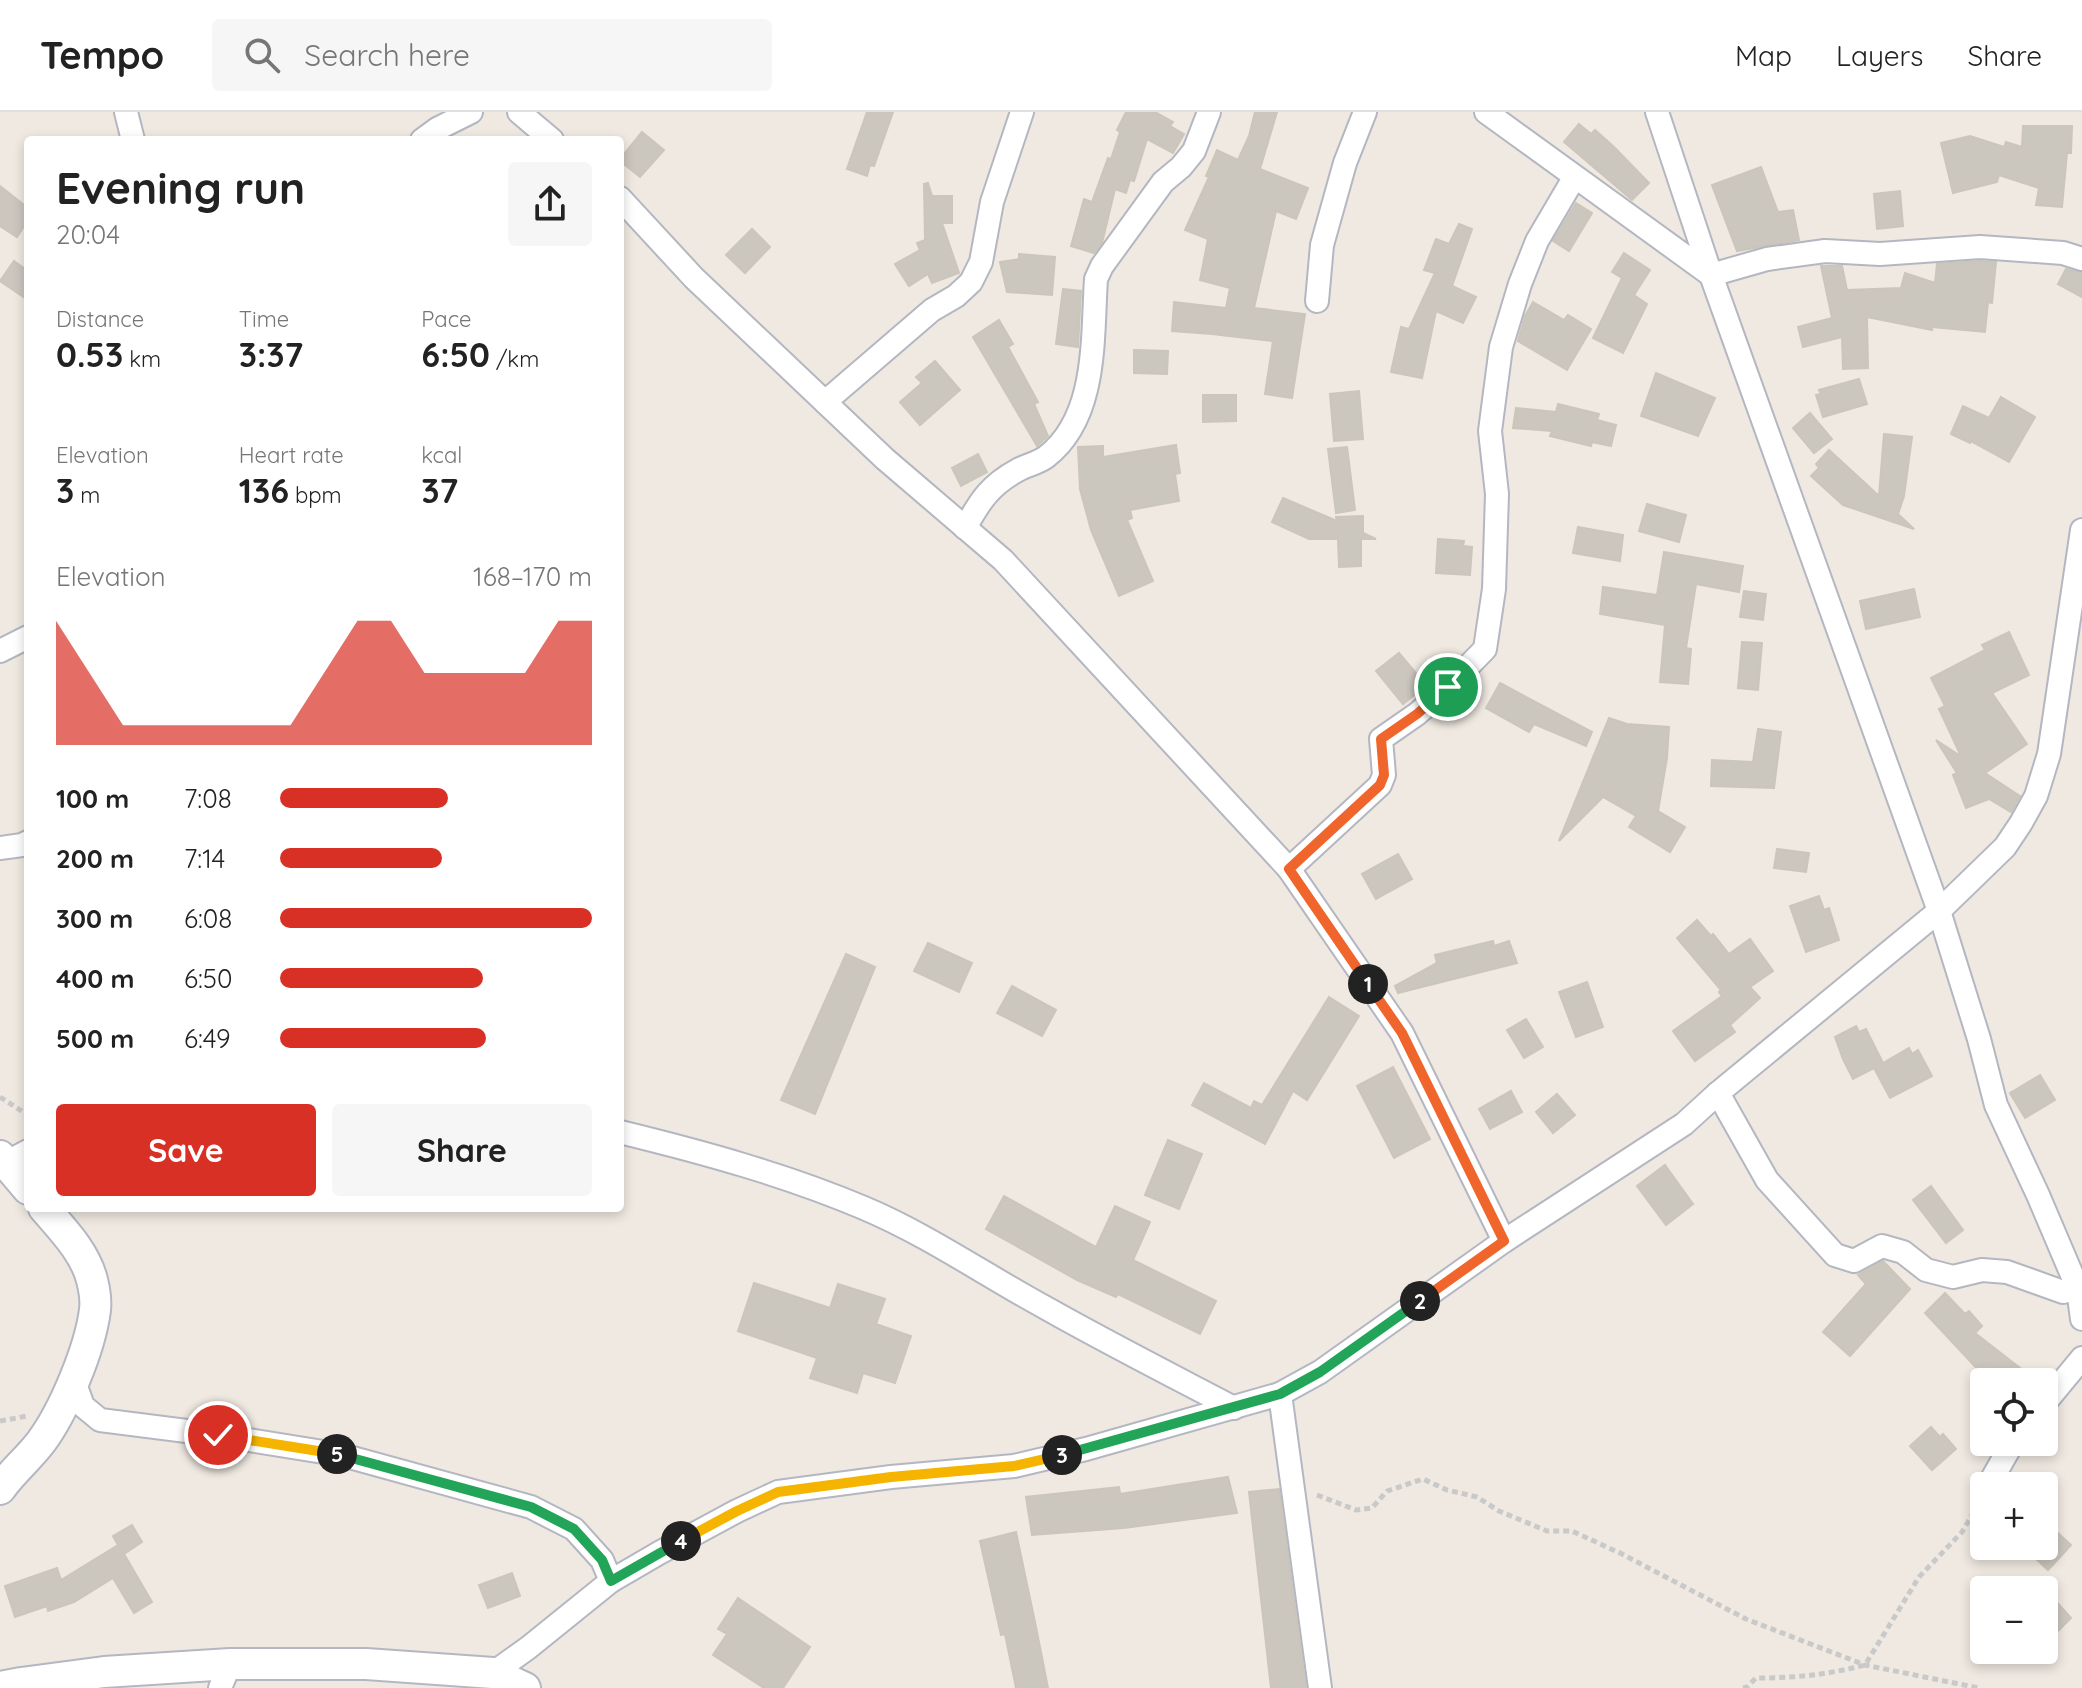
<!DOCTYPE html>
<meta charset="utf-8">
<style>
body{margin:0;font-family:Quicksand,sans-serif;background:#f6f6f6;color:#222;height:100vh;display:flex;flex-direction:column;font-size:30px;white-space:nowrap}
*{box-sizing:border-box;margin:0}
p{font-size:26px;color:#767676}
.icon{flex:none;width:44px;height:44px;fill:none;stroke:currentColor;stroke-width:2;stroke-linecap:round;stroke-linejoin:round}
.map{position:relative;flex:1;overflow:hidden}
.sheet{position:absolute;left:24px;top:24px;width:600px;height:1076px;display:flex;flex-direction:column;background:#fff;border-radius:8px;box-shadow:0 4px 12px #0003}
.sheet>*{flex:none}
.tools{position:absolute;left:1970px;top:1256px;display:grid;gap:16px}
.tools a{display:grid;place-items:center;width:88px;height:88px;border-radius:8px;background:#fff;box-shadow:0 4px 12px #0003;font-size:40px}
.pin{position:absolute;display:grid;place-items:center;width:68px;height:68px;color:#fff;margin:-34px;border:4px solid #fff;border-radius:50%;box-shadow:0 2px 8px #0007}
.km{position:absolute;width:40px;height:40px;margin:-20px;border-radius:50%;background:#222;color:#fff;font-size:22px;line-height:40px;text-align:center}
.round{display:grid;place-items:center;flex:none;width:84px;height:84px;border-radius:8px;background:#f6f6f6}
.head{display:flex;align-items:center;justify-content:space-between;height:136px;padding:0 32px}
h1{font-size:44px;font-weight:800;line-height:60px}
.metrics{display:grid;grid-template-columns:repeat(3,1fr);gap:12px;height:136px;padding:8px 32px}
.metrics div{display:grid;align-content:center}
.metrics b{font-size:34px;font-weight:800}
.metrics small{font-size:22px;font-weight:400}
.metrics p{font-size:22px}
.chart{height:224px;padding:16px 32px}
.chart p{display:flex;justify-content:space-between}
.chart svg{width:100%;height:144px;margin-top:8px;fill:#d93025;opacity:.7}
.cta{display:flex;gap:16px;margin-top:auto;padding:16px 32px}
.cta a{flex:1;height:92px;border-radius:8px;background:#d93025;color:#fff;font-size:32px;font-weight:800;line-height:92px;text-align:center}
.cta a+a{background:#f6f6f6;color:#222}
ul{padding:0 32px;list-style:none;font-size:26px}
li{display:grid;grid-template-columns:128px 96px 1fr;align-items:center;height:60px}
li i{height:20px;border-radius:10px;background:#d93025}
header{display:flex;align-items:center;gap:48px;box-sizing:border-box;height:112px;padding:0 40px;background:#fff;border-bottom:2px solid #e0e0e0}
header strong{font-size:38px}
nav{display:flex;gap:44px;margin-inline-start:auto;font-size:28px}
.search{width:560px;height:72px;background:#f6f6f6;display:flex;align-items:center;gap:20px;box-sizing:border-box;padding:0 28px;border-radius:8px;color:#767676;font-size:30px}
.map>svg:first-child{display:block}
.building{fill:#cbc7bf;stroke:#cbc5ba;stroke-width:2}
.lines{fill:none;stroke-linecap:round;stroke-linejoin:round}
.street-casing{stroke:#b4b7c1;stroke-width:26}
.secondary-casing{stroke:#b4b7c1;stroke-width:34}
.path{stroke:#c9c9c9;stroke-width:5;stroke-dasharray:6 4;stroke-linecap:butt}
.street{stroke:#fff;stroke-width:22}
.secondary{stroke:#fff;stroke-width:30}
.split-1-casing{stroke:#fff;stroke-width:16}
.split-2-casing{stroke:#fff;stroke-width:16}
.split-3-casing{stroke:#fff;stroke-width:16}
.split-4-casing{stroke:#fff;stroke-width:16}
.split-5-casing{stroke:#fff;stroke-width:16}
.split-6-casing{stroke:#fff;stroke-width:16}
.split-1{stroke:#f0652b;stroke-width:10}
.split-2{stroke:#f0652b;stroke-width:10}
.split-3{stroke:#22a559;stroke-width:10}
.split-4{stroke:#f5b400;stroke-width:10}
.split-5{stroke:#22a559;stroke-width:10}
.split-6{stroke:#f5b400;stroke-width:10}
</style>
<header>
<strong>Tempo</strong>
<div class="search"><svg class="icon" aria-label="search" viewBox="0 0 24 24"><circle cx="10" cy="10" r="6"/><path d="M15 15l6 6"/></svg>Search here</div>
<nav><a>Map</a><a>Layers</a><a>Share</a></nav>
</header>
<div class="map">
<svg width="2082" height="1576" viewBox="0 0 2082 1576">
<rect width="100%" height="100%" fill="#efe9e1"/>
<g class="building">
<path d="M 867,0 L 893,0 L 874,54 L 870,53 L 867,64 L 847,57 Z"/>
<path d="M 1126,0 L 1155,0 L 1173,10 L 1170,14 L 1184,22 L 1173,41 L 1147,27 L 1134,69 L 1130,68 L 1126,81 L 1115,77 L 1102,131 L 1094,141 L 1071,134 L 1084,87 L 1092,90 L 1108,46 L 1111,47 L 1120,20 L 1117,18 Z"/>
<path d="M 1255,0 L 1277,0 L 1260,57 L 1308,76 L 1296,107 L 1276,99 L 1254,196 L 1305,202 L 1292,286 L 1265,282 L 1273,229 L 1212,222 L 1172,219 L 1174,190 L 1226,196 L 1230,176 L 1200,168 L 1208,127 L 1185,118 L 1209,65 L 1206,64 L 1217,38 L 1238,48 L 1249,24 Z"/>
<path d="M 1579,12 L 1591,22 L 1595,18 L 1614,35 L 1649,71 L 1632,88 L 1564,30 Z"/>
<path d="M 2023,14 L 2072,14 L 2071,41 L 2067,41 L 2062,95 L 2036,93 L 2039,76 L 1999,63 L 1997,70 L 1953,81 L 1941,31 L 1970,24 L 2004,35 L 2006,30 L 2022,35 Z"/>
<path d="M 642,20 L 664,38 L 640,65 L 620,49 L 620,47 Z"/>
<path d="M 1761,55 L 1778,100 L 1793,98 L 1799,128 L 1737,139 L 1712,73 Z"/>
<path d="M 928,71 L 932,84 L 952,84 L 952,111 L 942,111 L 959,161 L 932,171 L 928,162 L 909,174 L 895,152 L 920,138 L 917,131 L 925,128 L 924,72 Z"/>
<path d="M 0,74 L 28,96 L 28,108 L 17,125 L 0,114 Z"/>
<path d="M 1900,79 L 1903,114 L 1877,117 L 1874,82 Z"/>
<path d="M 1576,91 L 1592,101 L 1569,139 L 1553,129 Z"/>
<path d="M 1459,112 L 1472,117 L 1452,174 L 1476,185 L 1463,211 L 1436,199 L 1422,266 L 1391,260 L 1401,215 L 1409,217 L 1435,161 L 1424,158 L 1436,127 L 1449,132 Z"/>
<path d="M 752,117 L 770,135 L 745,161 L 726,143 Z"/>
<path d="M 1624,141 L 1650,158 L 1634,183 L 1647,192 L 1623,241 L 1593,226 L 1622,166 L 1612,160 Z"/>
<path d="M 1019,142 L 1055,145 L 1052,183 L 1007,180 L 1000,150 L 1019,147 Z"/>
<path d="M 14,149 L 28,159 L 28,188 L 0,169 Z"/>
<path d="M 1980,149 L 1996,150 L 1992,191 L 1988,190 L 1985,220 L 1932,215 L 1932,218 L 1867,205 L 1868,256 L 1843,257 L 1842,225 L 1803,235 L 1798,215 L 1832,206 L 1821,154 L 1842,154 L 1847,178 L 1901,176 L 1905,161 L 1935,171 L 1937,152 Z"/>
<path d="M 2066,157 L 2082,161 L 2082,185 L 2058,172 Z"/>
<path d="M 1063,177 L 1081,179 L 1078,235 L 1056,232 Z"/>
<path d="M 1533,190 L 1564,208 L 1568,203 L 1591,217 L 1567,258 L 1518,229 L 1525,204 Z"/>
<path d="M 999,208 L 1013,232 L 1008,235 L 1038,290 L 1034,292 L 1048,324 L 1037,334 L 973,225 Z"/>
<path d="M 1134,238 L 1168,239 L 1167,262 L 1134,261 Z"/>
<path d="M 935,249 L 960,278 L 920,313 L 900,290 L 922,271 L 916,265 Z"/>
<path d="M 1656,261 L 1715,286 L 1698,324 L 1641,304 Z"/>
<path d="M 1859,267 L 1867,292 L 1823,305 L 1816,283 L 1821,282 L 1819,278 Z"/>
<path d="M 1359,279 L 1363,327 L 1334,329 L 1330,282 Z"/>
<path d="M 1203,283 L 1236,283 L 1236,309 L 1203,310 Z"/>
<path d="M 2001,285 L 2035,305 L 2009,350 L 1971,329 L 1970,331 L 1951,322 L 1963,294 L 1989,306 Z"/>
<path d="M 1558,292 L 1599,302 L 1597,308 L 1616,313 L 1611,334 L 1592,330 L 1591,334 L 1550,324 L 1552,319 L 1513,316 L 1516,296 L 1556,300 Z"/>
<path d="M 1810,301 L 1832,327 L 1814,341 L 1793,316 Z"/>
<path d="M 1884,322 L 1912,325 L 1904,384 L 1898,402 L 1914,417 L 1843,393 L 1811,364 L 1819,356 L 1816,352 L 1829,338 L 1879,384 Z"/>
<path d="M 1176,333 L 1180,361 L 1175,362 L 1179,389 L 1130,398 L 1132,406 L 1127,408 L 1153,469 L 1119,484 L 1091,418 L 1080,377 L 1078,335 L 1103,334 L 1103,345 Z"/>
<path d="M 1347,335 L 1355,398 L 1336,401 L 1328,337 Z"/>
<path d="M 978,342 L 987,360 L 961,374 L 952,356 Z"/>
<path d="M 1283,386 L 1337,409 L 1336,405 L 1363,404 L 1363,421 L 1376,427 L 1361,427 L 1361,454 L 1339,455 L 1338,427 L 1309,427 L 1272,410 Z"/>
<path d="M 1647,392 L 1686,403 L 1679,430 L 1639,419 Z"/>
<path d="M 1578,415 L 1623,423 L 1620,449 L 1573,441 Z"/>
<path d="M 1438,427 L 1464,429 L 1463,434 L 1472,435 L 1470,463 L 1436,461 Z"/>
<path d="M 1664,440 L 1743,454 L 1739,480 L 1696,472 L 1686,536 L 1691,537 L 1688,572 L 1660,570 L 1665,513 L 1600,502 L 1603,475 L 1657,483 Z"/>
<path d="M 1914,477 L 1920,505 L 1866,517 L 1860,489 Z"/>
<path d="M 1744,479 L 1766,482 L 1763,508 L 1740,505 Z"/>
<path d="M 2009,520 L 2029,563 L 1992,581 L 2027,632 L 1985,661 L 2020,684 L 2011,700 L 1989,687 L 1966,696 L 1953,663 L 1957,661 L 1936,628 L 1959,643 L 1960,642 L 1939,597 L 1945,594 L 1931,566 L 1985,538 L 1982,533 Z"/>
<path d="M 1742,530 L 1762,531 L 1758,578 L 1738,576 Z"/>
<path d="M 1399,541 L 1426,573 L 1403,592 L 1376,559 Z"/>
<path d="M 1500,571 L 1592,620 L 1586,634 L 1534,612 L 1529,620 L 1486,596 Z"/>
<path d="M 1609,606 L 1627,612 L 1669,615 L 1667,646 L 1658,699 L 1685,715 L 1670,740 L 1629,715 L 1636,704 L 1603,685 L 1559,729 Z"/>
<path d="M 1758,617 L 1781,620 L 1774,676 L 1711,674 L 1712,648 L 1753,650 Z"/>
<path d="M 1777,737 L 1809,741 L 1806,760 L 1774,756 Z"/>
<path d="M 1398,742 L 1412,767 L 1376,787 L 1362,762 Z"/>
<path d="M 1819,784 L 1824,798 L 1829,796 L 1839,828 L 1806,840 L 1790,794 Z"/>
<path d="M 1697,808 L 1711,824 L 1713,822 L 1729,842 L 1750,827 L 1773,859 L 1750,875 L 1760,886 L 1730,913 L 1735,920 L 1695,949 L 1673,919 L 1722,884 L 1719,880 L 1721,878 L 1677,826 Z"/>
<path d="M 1493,829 L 1494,834 L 1509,829 L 1517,851 L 1398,881 L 1395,874 L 1437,851 L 1435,843 Z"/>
<path d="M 928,831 L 972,851 L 959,880 L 914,859 Z"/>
<path d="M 846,842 L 875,855 L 815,1002 L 781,988 Z"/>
<path d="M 1587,870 L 1603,915 L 1576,925 L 1559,880 Z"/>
<path d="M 1012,874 L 1056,898 L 1042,924 L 997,901 Z"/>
<path d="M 1329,885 L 1359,904 L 1307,988 L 1293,979 L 1265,1032 L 1192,993 L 1204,971 L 1251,996 L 1254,989 L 1262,993 Z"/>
<path d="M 1526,907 L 1543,935 L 1524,946 L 1507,918 Z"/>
<path d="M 1856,914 L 1859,920 L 1866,917 L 1883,951 L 1909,936 L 1912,942 L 1918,938 L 1932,964 L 1890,986 L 1874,956 L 1853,967 L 1843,947 L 1835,925 Z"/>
<path d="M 1393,955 L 1430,1027 L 1394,1046 L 1357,974 Z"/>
<path d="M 2040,963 L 2055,988 L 2025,1006 L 2010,981 Z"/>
<path d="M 1511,979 L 1522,1000 L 1490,1017 L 1479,997 Z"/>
<path d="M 1557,982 L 1575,1003 L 1553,1021 L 1536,1000 Z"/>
<path d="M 1168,1028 L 1202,1042 L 1179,1097 L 1145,1083 Z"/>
<path d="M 1665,1053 L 1693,1092 L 1666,1113 L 1637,1074 Z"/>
<path d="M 1931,1074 L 1963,1118 L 1946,1131 L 1913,1088 Z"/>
<path d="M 1004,1084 L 1096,1135 L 1115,1094 L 1150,1110 L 1133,1148 L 1216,1189 L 1200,1222 L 1118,1182 L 1116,1185 L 1077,1168 L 986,1117 Z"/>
<path d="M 1883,1149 L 1910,1177 L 1850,1244 L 1823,1220 L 1866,1172 L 1858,1163 Z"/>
<path d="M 754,1171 L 830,1196 L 838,1172 L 885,1187 L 876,1212 L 911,1224 L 895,1271 L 863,1261 L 857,1281 L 810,1266 L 817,1246 L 738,1219 Z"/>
<path d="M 1945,1181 L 1965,1202 L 1969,1199 L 1982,1214 L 1975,1221 L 2038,1270 L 1992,1270 L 1983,1263 L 1925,1201 Z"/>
<path d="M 1931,1315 L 1940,1325 L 1943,1322 L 1956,1337 L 1932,1358 L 1910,1334 Z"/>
<path d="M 1228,1365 L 1237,1401 L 1124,1416 L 1032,1423 L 1026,1385 L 1119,1375 L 1120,1382 Z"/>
<path d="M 1279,1377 L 1306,1576 L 1271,1576 L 1249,1380 Z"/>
<path d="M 2044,1408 L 2071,1433 L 2048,1458 L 2033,1444 L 2044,1434 Z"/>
<path d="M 132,1413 L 142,1430 L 124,1442 L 152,1490 L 134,1501 L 113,1466 L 74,1490 L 48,1499 L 47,1494 L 15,1505 L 5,1474 L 57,1456 L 61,1468 L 118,1433 L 113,1424 Z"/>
<path d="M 1016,1420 L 1036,1515 L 1048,1576 L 1016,1576 L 1005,1522 L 1001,1523 L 980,1429 Z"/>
<path d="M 512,1461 L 520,1484 L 488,1496 L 479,1473 Z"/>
<path d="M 2044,1476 L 2071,1506 L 2056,1521 L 2044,1508 Z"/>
<path d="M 738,1486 L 810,1535 L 783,1576 L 764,1576 L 713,1543 L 727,1522 L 718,1517 Z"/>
</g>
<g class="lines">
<defs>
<g id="street">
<path d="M 126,0 L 133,28"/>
<path d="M 519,0 L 552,28"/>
<path d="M 1486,0 L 1711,163"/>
<path d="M 1657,0 L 1711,163 L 1939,799 L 1979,927 L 1996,993 L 2038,1083 L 2078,1177 L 2082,1207"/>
<path d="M 422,28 L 437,17 L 471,0"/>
<path d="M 620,86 L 694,166 L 885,347 L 1003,448 L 1289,757 L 1402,921 L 1504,1129"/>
<path d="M 1711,163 L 1767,147 L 1825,139 L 1880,142 L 1980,135 L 2063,141 L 2082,147"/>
<path d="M 1317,189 L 1322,133 L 1345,51 L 1365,0"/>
<path d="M 825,290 L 932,198 L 956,184 L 971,170 L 981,150 L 992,90 L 1022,0"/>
<path d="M 965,416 C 980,389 990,373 1018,358 C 1027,353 1038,351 1046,345 C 1098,305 1092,226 1096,167 L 1102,154 L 1163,70 L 1181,55 L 1194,39 L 1209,0"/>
<path d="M 0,539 L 28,525"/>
<path d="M 0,736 L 22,733 L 28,730"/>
<path d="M 1289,757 L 1380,673 L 1384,663 L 1381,627 L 1417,602 L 1448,575 L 1485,537 L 1494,477 L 1497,382 L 1490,319 L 1501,235 L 1520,172 L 1537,129 L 1574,66"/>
<path d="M 1718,981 L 1767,1068 L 1835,1143 L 1854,1149 L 1882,1134 L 1903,1140 L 1926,1158 L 1953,1165 L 1982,1158 L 2007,1160 L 2063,1180 L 2082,1175"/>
<path d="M 620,1020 C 702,1040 786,1063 864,1096 C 928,1123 985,1163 1046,1196 C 1108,1231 1171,1263 1234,1296"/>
<path d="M 0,1054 L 28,1039"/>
<path d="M 74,1269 L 83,1294 L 100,1308 L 218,1323 L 342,1343 L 531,1395 L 574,1417 L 602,1448 L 611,1469"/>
<path d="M 1280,1282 L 1320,1576"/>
<path d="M 2044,1292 L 2082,1246"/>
<path d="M 1988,1374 L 2013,1330"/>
<path d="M 493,1561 L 528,1536 L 611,1469 L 659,1441 L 737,1399 L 778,1380 L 891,1365 L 1014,1354 L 1086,1337 L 1280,1282 L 1320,1260 L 1504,1129 L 1684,1012 L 1718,981 L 1939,799 L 2005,735 L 2021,711 L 2036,684 L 2049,642 L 2082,418"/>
<path d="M 220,1576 L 230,1552"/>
</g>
<g id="secondary">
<path d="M 0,1044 L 28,1077"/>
<path d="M 0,1377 C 12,1360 28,1347 41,1330 C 64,1299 90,1237 95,1198 C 96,1190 94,1176 92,1168 C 85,1140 62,1117 44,1096"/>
<path d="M 0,1575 L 21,1571 L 104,1560 L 230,1552 L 366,1552 L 493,1561 L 525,1576"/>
</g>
</defs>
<use href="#street" class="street-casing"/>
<use href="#secondary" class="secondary-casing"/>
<g class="path">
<path d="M 0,985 L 28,1003"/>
<path d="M 0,1309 L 27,1304"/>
<path d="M 1317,1383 L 1356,1398 L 1372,1396 L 1387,1379 L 1423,1367 L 1447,1378 L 1477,1385 L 1499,1399 L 1547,1419 L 1572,1419 L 1620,1441 L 1746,1507 L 1865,1553 L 1979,1576"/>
<path d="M 1743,1576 L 1747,1575 L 1756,1566 C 1796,1566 1825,1563 1865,1553 L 1919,1465 L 1962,1420 L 1979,1391"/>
</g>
<use href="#street" class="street"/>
<use href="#secondary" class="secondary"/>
</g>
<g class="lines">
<defs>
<path id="split-1" d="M 1368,872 L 1289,757 L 1380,673 L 1384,663 L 1381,627 L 1417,602 L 1448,575"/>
<path id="split-2" d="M 1368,872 L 1402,921 L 1504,1129 L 1420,1189"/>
<path id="split-3" d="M 1062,1343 L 1280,1282 L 1320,1260 L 1420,1189"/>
<path id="split-4" d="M 681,1429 L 737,1399 L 778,1380 L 891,1365 L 1014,1354 L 1062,1343"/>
<path id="split-5" d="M 337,1342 L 531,1395 L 574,1417 L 602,1448 L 611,1469 L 681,1429"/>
<path id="split-6" d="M 218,1323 L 337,1342"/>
</defs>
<use href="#split-1" class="split-1-casing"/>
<use href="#split-2" class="split-2-casing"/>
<use href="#split-3" class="split-3-casing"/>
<use href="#split-4" class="split-4-casing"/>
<use href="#split-5" class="split-5-casing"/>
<use href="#split-6" class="split-6-casing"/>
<use href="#split-1" class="split-1"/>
<use href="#split-2" class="split-2"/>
<use href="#split-3" class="split-3"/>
<use href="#split-4" class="split-4"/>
<use href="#split-5" class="split-5"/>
<use href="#split-6" class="split-6"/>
</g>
</svg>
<div class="tools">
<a><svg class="icon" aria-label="locate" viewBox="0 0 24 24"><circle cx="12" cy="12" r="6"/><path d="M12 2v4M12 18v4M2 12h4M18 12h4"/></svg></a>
<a>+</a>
<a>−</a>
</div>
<div class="pin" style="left:1448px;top:575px;background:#1e9e55"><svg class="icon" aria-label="arrive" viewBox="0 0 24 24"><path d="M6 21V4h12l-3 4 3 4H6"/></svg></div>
<div class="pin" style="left:218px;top:1323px;background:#d93025"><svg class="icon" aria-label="check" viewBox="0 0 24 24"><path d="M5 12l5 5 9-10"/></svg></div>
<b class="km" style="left:1368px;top:872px">1</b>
<b class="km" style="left:1420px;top:1189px">2</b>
<b class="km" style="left:1062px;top:1343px">3</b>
<b class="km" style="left:681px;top:1429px">4</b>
<b class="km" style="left:337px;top:1342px">5</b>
<section class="sheet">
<div class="head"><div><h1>Evening run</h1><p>20:04</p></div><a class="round"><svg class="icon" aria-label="share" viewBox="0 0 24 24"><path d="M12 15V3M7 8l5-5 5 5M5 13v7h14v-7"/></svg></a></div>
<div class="metrics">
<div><p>Distance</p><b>0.53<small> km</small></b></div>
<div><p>Time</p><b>3:37</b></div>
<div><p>Pace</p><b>6:50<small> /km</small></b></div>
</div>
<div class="metrics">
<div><p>Elevation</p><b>3<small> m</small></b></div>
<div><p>Heart rate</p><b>136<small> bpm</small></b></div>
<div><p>kcal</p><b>37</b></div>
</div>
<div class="chart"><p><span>Elevation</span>168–170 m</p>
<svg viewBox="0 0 160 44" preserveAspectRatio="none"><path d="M0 44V6L10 22L20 38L30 38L40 38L50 38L60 38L70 38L80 22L90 6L100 6L110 22L120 22L130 22L140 22L150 6L160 6V44z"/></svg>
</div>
<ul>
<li><b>100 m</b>7:08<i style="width:54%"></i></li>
<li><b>200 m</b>7:14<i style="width:52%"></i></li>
<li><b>300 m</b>6:08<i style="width:100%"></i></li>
<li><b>400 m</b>6:50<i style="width:65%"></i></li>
<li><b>500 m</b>6:49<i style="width:66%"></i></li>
</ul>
<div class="cta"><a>Save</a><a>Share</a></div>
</section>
</div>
